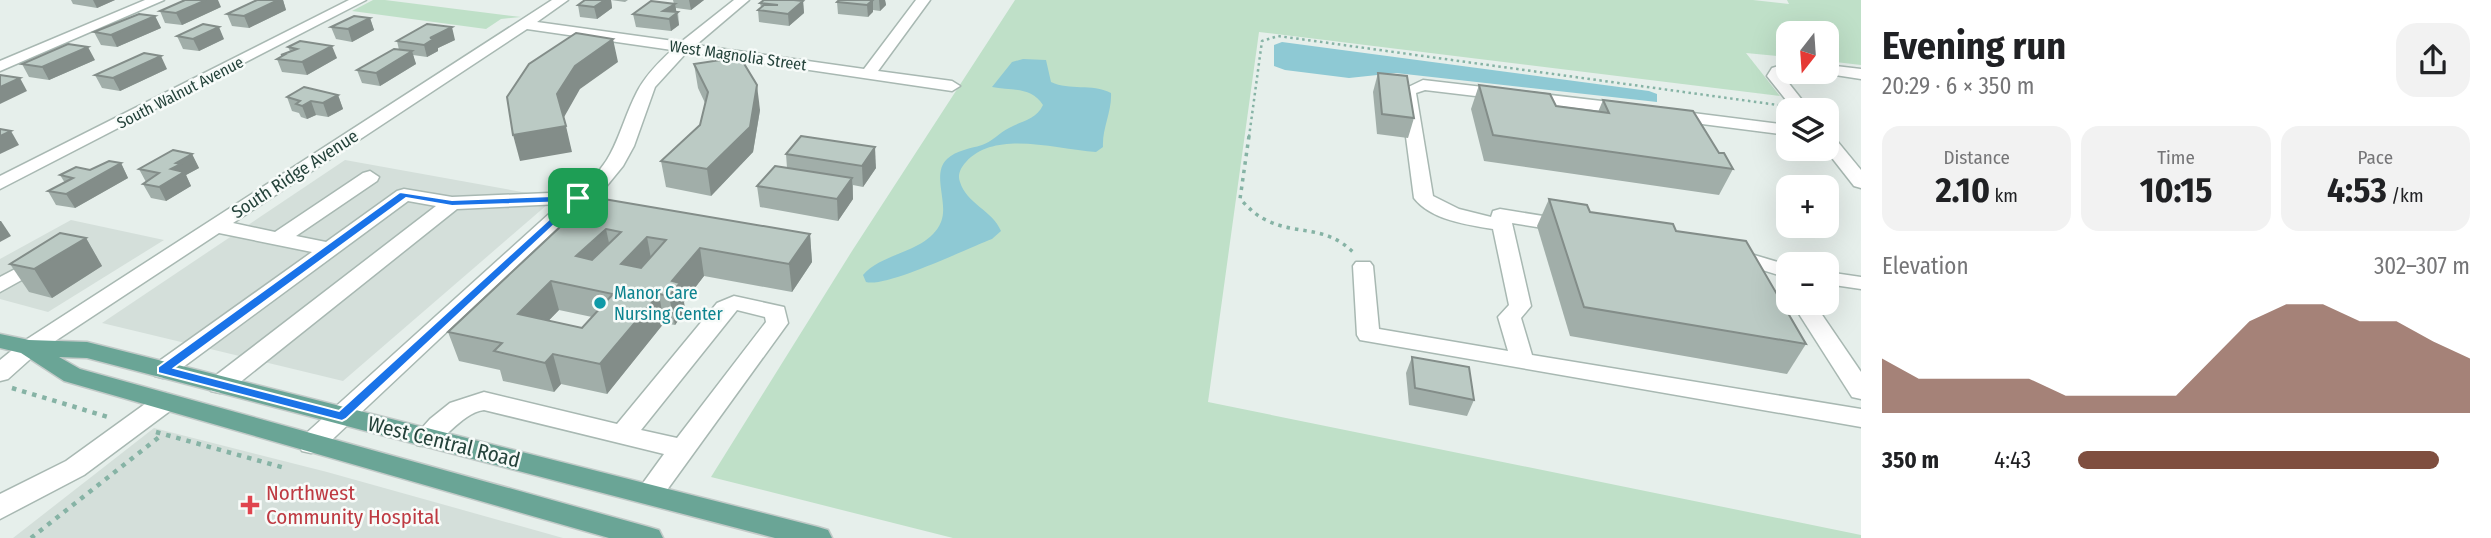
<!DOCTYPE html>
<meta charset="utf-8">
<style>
body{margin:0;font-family:"Fira Sans Condensed",sans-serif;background:#f2f2f2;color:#202124;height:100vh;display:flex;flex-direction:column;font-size:26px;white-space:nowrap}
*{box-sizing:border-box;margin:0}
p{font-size:23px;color:#757577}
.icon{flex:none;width:38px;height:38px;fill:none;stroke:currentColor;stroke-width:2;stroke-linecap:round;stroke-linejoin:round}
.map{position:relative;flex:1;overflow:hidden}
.panel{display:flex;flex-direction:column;background:#fff;width:630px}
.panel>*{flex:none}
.needle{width:46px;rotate:197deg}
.buttons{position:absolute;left:1776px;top:21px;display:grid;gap:14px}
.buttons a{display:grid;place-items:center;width:63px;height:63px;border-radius:14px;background:#fff;box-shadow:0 7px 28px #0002;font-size:35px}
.pin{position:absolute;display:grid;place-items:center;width:60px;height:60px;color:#fff;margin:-30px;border-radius:14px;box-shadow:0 4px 10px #0006}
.round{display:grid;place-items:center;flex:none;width:74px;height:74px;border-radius:21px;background:#f2f2f2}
.headline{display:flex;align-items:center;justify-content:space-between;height:119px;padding:0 21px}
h1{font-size:38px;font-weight:700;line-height:52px}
.stats{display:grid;grid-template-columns:repeat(3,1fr);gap:10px;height:119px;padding:7px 21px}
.stats div{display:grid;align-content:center;border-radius:18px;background:#f2f2f2;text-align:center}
.stats b{font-size:35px;font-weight:700}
.stats small{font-size:19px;font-weight:400}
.stats p{font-size:19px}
.chart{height:196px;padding:14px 21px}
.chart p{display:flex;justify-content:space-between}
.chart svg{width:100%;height:126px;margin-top:7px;fill:#7f4e3f;opacity:.7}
ul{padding:0 21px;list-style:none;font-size:23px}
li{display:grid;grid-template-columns:112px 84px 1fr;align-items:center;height:52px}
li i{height:18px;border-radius:9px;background:#7f4e3f}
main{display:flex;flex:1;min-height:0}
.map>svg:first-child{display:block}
.built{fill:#d4dfda}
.green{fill:#bfe0c8}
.water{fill:#8ec9d4}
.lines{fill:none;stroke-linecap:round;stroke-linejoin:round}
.minor-casing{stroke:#a8b8b2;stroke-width:3}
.major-casing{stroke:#c2cac8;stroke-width:3}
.path-far2{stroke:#86b3a5;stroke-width:2.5;stroke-dasharray:2.5 3.5;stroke-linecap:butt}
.path-far1{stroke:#86b3a5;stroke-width:3.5;stroke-dasharray:3.5 5;stroke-linecap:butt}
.path{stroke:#86b3a5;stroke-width:4.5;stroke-dasharray:4.5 6;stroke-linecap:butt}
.minor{fill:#fff;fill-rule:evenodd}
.major{fill:#6aa596;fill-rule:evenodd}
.wall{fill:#a1aea9;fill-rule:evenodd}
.shaded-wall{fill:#838d89}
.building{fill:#bbcac4;stroke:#838d89;stroke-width:2;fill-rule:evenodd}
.route{fill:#1a73e8;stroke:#fff;stroke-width:2;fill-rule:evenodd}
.culture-dot{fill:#0f9aa8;stroke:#f7fbf9;stroke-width:2.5}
.health-dot{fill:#e0444e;stroke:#f7fbf9;stroke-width:2.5}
.labels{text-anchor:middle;stroke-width:5;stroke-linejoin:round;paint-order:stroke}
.far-street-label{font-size:16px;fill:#24423a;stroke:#f7fbf9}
.street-label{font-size:18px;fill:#24423a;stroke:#f7fbf9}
.culture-label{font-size:18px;fill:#0d838f;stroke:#f7fbf9;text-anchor:start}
.near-street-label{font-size:21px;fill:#24423a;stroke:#f7fbf9}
.near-health-label{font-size:21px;fill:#be3a42;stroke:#f7fbf9;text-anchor:start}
</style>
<main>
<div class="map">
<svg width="1861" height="538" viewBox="0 0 1861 538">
<rect width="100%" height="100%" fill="#e6efeb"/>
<g class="built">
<path d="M 345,160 L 555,198 L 343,381 L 102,323 Z"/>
<path d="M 71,220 L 164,240 L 48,312 L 0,299 L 0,259 Z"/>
<path d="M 154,428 L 327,472 L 563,538 L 13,538 Z"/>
</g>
<g class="green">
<path d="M 373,0 L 385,0 L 521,17 L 501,19 L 486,29 L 352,11 Z"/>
<path d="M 1015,0 L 1753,0 L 1789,4 L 1787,0 L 1861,0 L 1861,65 L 1827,61 L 1827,33 L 1788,33 L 1788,57 L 1746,53 L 1780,96 L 1259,32 L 1208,402 L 1861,535 L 1861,538 L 953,538 L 711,477 L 852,251 Z"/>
</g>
<g class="water">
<path d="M 1282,42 L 1649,91 L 1657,94 L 1657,102 L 1396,73 L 1349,78 L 1285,70 L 1274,66 L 1274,45 Z"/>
<path d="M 1023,59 L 1046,60 L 1051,82 C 1070,91 1091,83 1111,93 C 1112,112 1102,128 1103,147 L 1096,152 C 1057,150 996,129 966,162 C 961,167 957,175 960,182 C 966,203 993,211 1001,231 L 992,239 C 968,248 886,288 866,282 L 863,275 C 882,252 928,253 941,222 C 949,203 931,174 947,159 C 957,150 969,149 982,145 C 992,142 999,133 1009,128 C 1023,120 1036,120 1043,105 C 1031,86 1011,91 992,87 L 1012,62 Z"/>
</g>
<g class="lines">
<defs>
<g id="minor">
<path d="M 145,0 L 164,0 L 0,71 L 0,61 Z"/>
<path d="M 349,0 L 366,0 L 0,189 L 0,176 Z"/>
<path d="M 552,0 L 568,0 L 537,22 L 681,42 L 734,0 L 749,0 L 696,45 L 864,69 L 916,0 L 930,0 L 878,71 L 952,81 L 960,86 L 952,91 L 687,52 L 655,87 L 634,146 L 623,166 L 605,188 L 585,202 L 320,451 L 311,453 L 302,451 L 298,444 L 302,437 L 560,204 L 457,209 L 229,391 L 220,393 L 211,391 L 208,385 L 211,379 L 436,206 L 408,201 L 171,376 L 163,378 L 155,376 L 151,370 L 155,364 L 312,252 L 219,233 L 37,353 L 8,379 L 0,381 L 0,360 L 21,343 ZM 527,29 L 672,50 C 659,62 645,76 637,92 C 616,133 617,165 574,192 L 452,197 L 404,189 L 397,191 L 326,242 L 296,236 L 377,181 L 379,177 L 370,171 L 363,173 L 275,232 L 233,223 Z"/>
<path d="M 1788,63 L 1788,72 L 1792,72 L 1783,76 L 1810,110 L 1794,110 L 1767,76 L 1772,68 Z"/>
<path d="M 1827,65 L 1861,69 L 1861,79 L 1822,73 L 1827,72 Z"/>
<path d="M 1423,80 L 1627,104 L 1635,109 L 1627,114 L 1425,90 L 1416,93 L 1433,196 L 1459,209 L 1491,217 L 1493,211 L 1500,209 L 1568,220 L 1575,222 L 1578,226 L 1575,230 L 1568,232 L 1512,223 L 1531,306 L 1521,318 L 1532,355 L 1861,409 L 1861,427 L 1360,340 L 1357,335 L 1353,266 L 1356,262 L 1370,262 L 1373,266 L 1379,329 L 1508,351 L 1498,317 L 1509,305 L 1493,229 C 1468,225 1431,220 1414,198 L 1400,91 Z"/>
<path d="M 1669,110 L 1788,125 L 1788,135 L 1663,119 L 1661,115 L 1663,111 Z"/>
<path d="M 1827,135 L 1833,136 L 1861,170 L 1861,188 L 1854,186 L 1825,149 Z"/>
<path d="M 1734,249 L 1788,265 L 1788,278 L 1727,259 L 1724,255 L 1727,251 Z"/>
<path d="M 40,256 L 47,258 L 50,262 L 47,266 L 0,292 L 0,277 Z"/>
<path d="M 1827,272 L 1861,277 L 1861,289 L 1827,284 Z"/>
<path d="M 734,296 L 784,307 L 788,323 L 659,501 L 649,504 L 639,501 L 635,494 L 664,454 L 484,410 C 456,414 442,452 417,445 L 413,438 L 430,419 L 450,403 L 484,392 L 617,424 L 717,303 ZM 737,310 L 765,317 L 766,322 L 677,438 L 641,430 Z"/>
<path d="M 1792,303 L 1814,303 L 1861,372 L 1861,399 L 1852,397 Z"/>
<path d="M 165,393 L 174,396 L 177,402 L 174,408 L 84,475 L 0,519 L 0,494 L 66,461 L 156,396 Z"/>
</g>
<path id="major" d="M 0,334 L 29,340 L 87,342 L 818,527 L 828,530 L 832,538 L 775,538 L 87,358 L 59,357 L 80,369 L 649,527 L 659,530 L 663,538 L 609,538 L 64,381 L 21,353 L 0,348 Z"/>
</defs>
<use href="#minor" class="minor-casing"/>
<use href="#major" class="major-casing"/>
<path class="path-far2" d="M 1249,137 L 1262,41 L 1278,36 L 1778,105"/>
<path class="path-far1" d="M 1249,136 L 1240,199 C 1248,207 1255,215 1266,220 C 1298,236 1325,224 1354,253"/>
<g class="path">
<path d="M 12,388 L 108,417"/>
<path d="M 156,432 L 285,468"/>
<path d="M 31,538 L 163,434"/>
</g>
<use href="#minor" class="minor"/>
<use href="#major" class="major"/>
</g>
<g class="wall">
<path d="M 71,0 L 115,0 L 97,8 L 73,4 Z"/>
<path d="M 257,0 L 283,0 L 286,10 L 249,28 L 232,26 L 227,14 Z"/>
<path d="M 585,0 L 628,0 L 625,2 L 611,0 L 612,8 L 597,19 L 580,17 L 578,5 Z"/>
<path d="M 673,0 L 704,0 L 691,10 L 676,8 L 676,12 L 678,12 L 679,25 L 671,31 L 636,27 L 633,14 L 674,4 Z"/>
<path d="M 839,0 L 885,0 L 886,5 L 880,11 L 873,10 L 868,17 L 838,14 L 837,2 Z"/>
<path d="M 803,1 L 804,13 L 789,26 L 759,22 L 758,10 L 761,7 L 760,3 Z"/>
<path d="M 221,7 L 182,25 L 165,23 L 160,11 Z"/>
<path d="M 155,16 L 161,28 L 117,47 L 101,45 L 94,32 Z"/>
<path d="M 370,18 L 374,30 L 352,42 L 336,39 L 331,27 Z"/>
<path d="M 177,36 L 224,39 L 199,51 L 183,49 Z"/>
<path d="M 455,40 L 438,48 L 438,51 L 427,57 L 413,55 L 416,64 L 380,86 L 362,83 L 357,70 L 399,50 L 397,41 Z"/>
<path d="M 300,41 L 337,58 L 307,75 L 282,72 L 277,59 L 282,57 L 281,55 L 290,51 L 288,47 Z"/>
<path d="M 95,60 L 49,80 L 29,77 L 22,64 Z"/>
<path d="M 694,64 L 760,110 L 753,152 L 711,196 L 666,187 L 661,161 L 700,125 L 705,103 L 698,88 Z"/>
<path d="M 167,69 L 120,91 L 102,88 L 95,75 Z"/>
<path d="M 1378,73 L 1414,118 L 1408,138 L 1377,134 L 1373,92 Z"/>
<path d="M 1479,85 L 1556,106 L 1598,112 L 1603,100 L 1719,153 L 1733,169 L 1719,195 L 1484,161 L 1471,109 Z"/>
<path d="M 338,95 L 343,109 L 328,117 L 316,115 L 307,119 L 301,117 L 299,113 L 292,111 L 287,97 Z"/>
<path d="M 192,154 L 199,168 L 186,175 L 191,186 L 166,201 L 151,198 L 143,184 L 146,182 L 139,169 Z"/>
<path d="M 786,154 L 876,168 L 863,187 L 853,185 L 853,199 L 838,221 L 760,207 L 757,186 L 787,168 Z"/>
<path d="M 121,163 L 128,178 L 75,208 L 56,205 L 48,191 L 65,183 L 60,175 L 90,170 Z"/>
<path d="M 592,197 L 810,234 L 812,262 L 792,292 L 704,276 L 684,302 L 685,311 L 675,325 L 664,323 L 607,394 L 561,384 L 554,392 L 503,381 L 500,370 L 459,361 L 448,332 ZM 559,310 L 592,317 L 582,328 L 548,321 Z"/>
<path d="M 1549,199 L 1590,212 L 1806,344 L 1787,374 L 1570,336 L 1537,226 Z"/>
<path d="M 86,238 L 102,266 L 52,298 L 29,292 L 10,264 Z"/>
<path d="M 1412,357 L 1474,400 L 1467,416 L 1409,405 L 1406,373 Z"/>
</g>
<g class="shaded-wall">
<path d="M 93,0 L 115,0 L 97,8 Z"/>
<path d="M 206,0 L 218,0 L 221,7 L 182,25 L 176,13 Z"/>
<path d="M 278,0 L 283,0 L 286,10 L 249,28 L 244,16 Z"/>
<path d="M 605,0 L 611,0 L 612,8 L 597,19 L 594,7 Z"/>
<path d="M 689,0 L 704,0 L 691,10 Z"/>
<path d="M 873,0 L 873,12 L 868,17 L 867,5 Z"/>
<path d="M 879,0 L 885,0 L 886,5 L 880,11 Z"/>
<path d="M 803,1 L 804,13 L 789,26 L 788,14 Z"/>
<path d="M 675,4 L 679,25 L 671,31 L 669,19 L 663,11 Z"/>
<path d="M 155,16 L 161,28 L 117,47 L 111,35 Z"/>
<path d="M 370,18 L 374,30 L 352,42 L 348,29 Z"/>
<path d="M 219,27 L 224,39 L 199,51 L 193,39 Z"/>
<path d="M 452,27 L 455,40 L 438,48 L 438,51 L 427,57 L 424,45 L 430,38 Z"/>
<path d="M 613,39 L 618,62 L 580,89 L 563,119 L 557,94 L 575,66 Z"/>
<path d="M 332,46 L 337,58 L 307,75 L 302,62 Z"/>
<path d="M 88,47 L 95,60 L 49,80 L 42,67 Z"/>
<path d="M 412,51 L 416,64 L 380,86 L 376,73 Z"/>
<path d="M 161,56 L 167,69 L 120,91 L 113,78 Z"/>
<path d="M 20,78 L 27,91 L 0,104 L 0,87 Z"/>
<path d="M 757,85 L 760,110 L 753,152 L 711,196 L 707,169 Z"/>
<path d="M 338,95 L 343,109 L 328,117 L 323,103 Z"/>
<path d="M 311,101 L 316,115 L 307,119 L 302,106 Z"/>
<path d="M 566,126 L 572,152 L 520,161 L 513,135 Z"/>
<path d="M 11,131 L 19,145 L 0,154 L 0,136 Z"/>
<path d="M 875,147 L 876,168 L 863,187 L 862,166 Z"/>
<path d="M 192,154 L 199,168 L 186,175 L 191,186 L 166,201 L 159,187 L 176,163 Z"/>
<path d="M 121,163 L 128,178 L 75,208 L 66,194 Z"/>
<path d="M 852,178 L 853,199 L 838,221 L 837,199 Z"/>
<path d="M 0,221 L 1,221 L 11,236 L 0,242 Z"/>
<path d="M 606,229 L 612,257 L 583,284 L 576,256 Z"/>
<path d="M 810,234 L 812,262 L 792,292 L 789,264 Z"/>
<path d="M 647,237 L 652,264 L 627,293 L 621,264 Z"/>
<path d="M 86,238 L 102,266 L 52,298 L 34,269 Z"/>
<path d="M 700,248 L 704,276 L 684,302 L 685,311 L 675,325 L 669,296 L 672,281 Z"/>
<path d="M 551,281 L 559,310 L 527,343 L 518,314 Z"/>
<path d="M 659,294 L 664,323 L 607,394 L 600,364 Z"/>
<path d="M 553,354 L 561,384 L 554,392 L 545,363 Z"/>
</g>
<g class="building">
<path d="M 185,0 L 206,0 L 176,13 L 160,11 Z"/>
<path d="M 257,0 L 278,0 L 244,16 L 227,14 Z"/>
<path d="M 585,0 L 605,0 L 594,7 L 578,5 Z"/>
<path d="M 764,0 L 794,0 L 803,1 L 788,14 L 758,10 L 764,5 L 778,5 L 760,3 Z"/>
<path d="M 839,0 L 873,0 L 867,5 L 837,2 Z"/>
<path d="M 651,1 L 675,4 L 663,11 L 678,12 L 669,19 L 633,14 Z"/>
<path d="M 139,14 L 155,16 L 111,35 L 94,32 Z"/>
<path d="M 354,16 L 370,18 L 348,29 L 331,27 Z"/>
<path d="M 203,24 L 219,27 L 193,39 L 177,36 Z"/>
<path d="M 427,24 L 452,27 L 430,38 L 435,38 L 424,45 L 397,41 Z"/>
<path d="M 576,33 L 613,39 L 575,66 L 557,94 L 566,126 L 513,135 L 507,97 L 529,64 Z"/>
<path d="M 300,41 L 332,46 L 302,62 L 277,59 L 284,55 L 281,55 L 297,49 L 288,47 Z"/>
<path d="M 68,44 L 88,47 L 42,67 L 22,64 Z"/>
<path d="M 394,49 L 412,51 L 376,73 L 357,70 Z"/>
<path d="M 144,53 L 161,56 L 113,78 L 95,75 Z"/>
<path d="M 740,57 L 757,85 L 750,127 L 707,169 L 661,161 L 700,125 L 708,92 L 694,64 Z"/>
<path d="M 1378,73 L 1407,76 L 1414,118 L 1382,114 Z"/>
<path d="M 0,75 L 20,78 L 0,87 Z"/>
<path d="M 1479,85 L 1550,94 L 1556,106 L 1609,113 L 1603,100 L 1693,111 L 1719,153 L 1724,153 L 1733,169 L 1493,135 Z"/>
<path d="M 304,87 L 338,95 L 323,103 L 311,101 L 302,106 L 296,104 L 300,101 L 287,97 Z"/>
<path d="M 0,129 L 11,131 L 0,136 Z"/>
<path d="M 801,136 L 875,147 L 862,166 L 786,154 Z"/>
<path d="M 173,150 L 192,154 L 176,163 L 181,164 L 171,169 L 184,172 L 159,187 L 143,184 L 159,173 L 139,169 Z"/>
<path d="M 109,161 L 121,163 L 66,194 L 48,191 L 73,178 L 60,175 L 76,167 L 90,170 Z"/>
<path d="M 775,166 L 852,178 L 837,199 L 757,186 Z"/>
<path d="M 592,197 L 810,234 L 789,264 L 700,248 L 672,281 L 680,283 L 669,296 L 659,294 L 600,364 L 553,354 L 545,363 L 494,351 L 502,343 L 448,332 ZM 606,229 L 621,232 L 592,260 L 576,256 ZM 647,237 L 666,240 L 641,268 L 621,264 ZM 551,281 L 613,294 L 582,328 L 518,314 Z"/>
<path d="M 1549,199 L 1587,205 L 1590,212 L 1673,224 L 1676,231 L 1746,241 L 1806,344 L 1584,307 Z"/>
<path d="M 60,233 L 86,238 L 34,269 L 10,264 Z"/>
<path d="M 1412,357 L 1469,367 L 1474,400 L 1415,388 Z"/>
</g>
<path class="route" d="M 400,192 L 452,200 L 578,195 L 583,198 L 346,419 L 342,421 L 158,373 L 158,367 ZM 406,198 L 452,206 L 568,202 L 339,411 L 174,368 Z"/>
<circle class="culture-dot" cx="600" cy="303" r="7"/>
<path class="health-dot" d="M246.5 494.5h7v7h7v7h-7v7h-7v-7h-7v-7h7z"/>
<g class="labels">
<g class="far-street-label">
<text transform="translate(738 55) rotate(8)" y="6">West Magnolia Street</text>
<text transform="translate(180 92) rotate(-27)" y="6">South Walnut Avenue</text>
</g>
<g class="street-label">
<text transform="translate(295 174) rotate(-33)" y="6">South Ridge Avenue</text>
</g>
<g class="culture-label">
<text x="614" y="299">Manor Care<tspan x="614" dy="21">Nursing Center</tspan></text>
</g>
<g class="near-street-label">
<text transform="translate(444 442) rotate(14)" y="7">West Central Road</text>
</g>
<g class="near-health-label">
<text x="266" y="500">Northwest<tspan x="266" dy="24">Community Hospital</tspan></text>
</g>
</g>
</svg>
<div class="buttons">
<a><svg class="needle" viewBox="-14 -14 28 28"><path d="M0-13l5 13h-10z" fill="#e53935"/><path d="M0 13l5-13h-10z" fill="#757577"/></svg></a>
<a><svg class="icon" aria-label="layers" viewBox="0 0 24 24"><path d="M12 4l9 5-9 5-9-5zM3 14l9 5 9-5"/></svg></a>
<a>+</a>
<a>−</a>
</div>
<div class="pin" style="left:578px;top:198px;background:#1e9e55"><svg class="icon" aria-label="arrive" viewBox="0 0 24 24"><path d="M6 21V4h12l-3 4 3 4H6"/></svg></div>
</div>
<section class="panel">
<div class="headline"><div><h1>Evening run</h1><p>20:29 · 6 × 350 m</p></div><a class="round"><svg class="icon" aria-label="share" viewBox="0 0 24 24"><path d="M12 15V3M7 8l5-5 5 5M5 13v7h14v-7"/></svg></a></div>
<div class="stats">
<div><p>Distance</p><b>2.10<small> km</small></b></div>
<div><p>Time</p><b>10:15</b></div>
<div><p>Pace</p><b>4:53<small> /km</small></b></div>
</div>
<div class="chart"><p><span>Elevation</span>302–307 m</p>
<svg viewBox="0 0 160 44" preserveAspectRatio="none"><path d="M0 44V25L10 32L20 32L30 32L40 32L50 38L60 38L70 38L80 38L90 25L100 12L110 6L120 6L130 12L140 12L150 19L160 25V44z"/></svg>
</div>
<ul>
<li><b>350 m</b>4:43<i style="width:92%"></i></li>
</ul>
</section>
</main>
